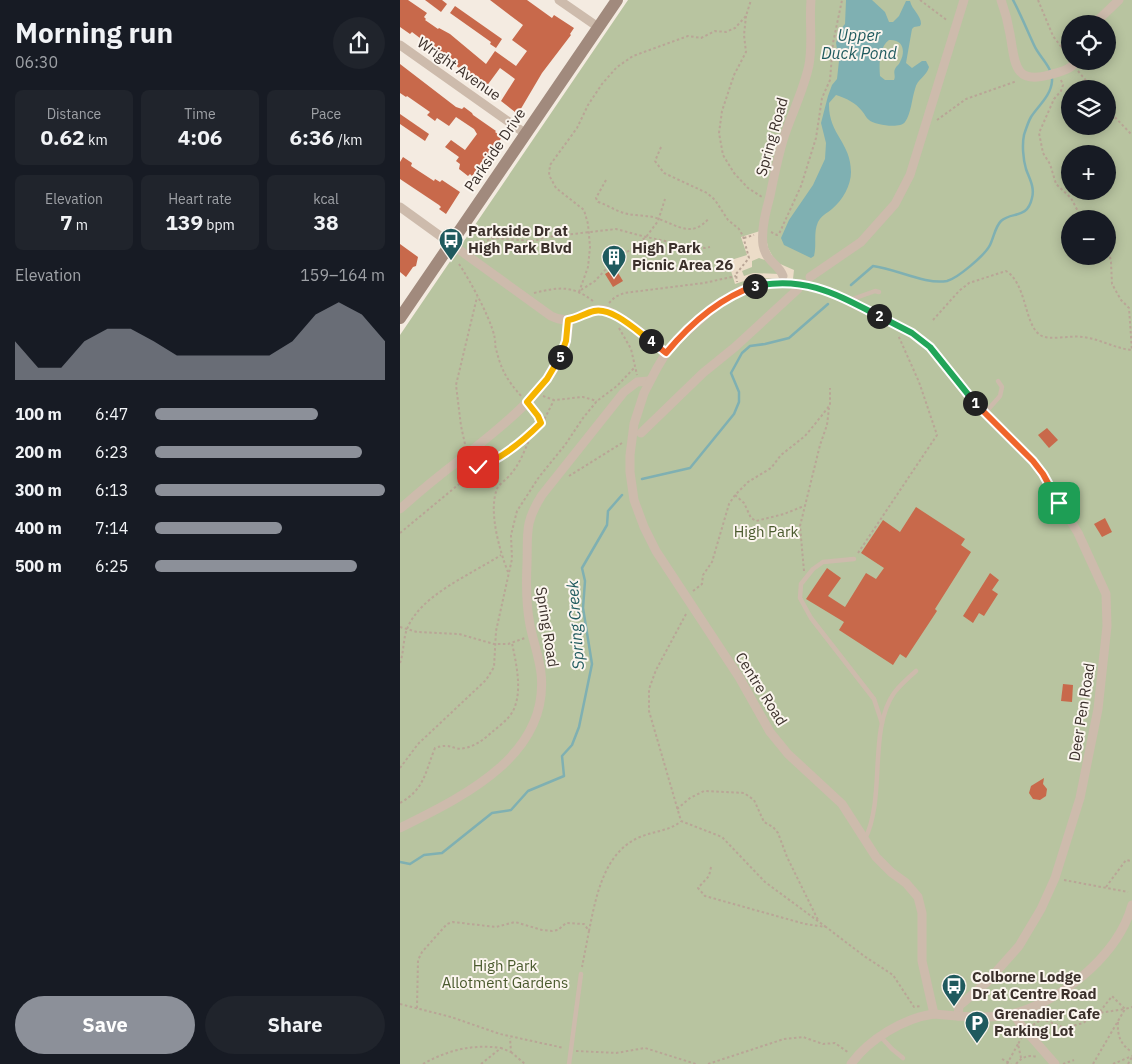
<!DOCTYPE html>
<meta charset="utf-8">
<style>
body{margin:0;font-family:"IBM Plex Sans",sans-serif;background:#20242c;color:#f1f3f6;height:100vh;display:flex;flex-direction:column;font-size:19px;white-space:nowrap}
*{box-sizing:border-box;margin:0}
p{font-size:16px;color:#9ea1a6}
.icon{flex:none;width:28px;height:28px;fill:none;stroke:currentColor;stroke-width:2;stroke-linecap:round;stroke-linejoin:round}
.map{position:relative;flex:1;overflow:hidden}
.sheet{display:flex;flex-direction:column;background:#171b24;width:400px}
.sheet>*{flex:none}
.controls{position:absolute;left:661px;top:15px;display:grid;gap:10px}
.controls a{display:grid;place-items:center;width:55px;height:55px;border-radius:50%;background:#171b24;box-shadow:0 2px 12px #0003;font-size:25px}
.pin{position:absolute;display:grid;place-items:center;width:42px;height:42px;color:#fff;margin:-21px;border-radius:10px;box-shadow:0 2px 8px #0006}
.km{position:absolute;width:25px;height:25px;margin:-12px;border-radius:50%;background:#222;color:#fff;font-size:14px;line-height:25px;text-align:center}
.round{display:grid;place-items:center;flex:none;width:52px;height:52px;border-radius:26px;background:#20242c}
.summary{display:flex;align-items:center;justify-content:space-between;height:85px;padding:0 15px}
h1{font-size:28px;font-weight:700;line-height:38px}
.figures{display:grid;grid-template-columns:repeat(3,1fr);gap:8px;height:85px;padding:5px 15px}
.figures div{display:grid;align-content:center;border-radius:8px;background:#20242c;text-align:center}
.figures b{font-size:21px;font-weight:700}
.figures small{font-size:14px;font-weight:400}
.figures p{font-size:14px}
.chart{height:140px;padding:10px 15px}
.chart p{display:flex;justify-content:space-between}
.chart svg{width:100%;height:90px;margin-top:5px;fill:#8c9099;opacity:.7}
.primary-button{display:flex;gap:10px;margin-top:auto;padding:10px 15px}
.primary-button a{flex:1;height:58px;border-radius:30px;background:#8c9099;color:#fff;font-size:20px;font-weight:700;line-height:58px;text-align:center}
.primary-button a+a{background:#20242c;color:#f1f3f6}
ul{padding:0 15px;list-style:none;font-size:16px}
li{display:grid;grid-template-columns:80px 60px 1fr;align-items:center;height:38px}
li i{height:12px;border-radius:6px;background:#8c9099}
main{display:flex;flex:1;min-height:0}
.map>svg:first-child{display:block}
.green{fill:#b8c4a0;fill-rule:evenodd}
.plaza{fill:#ecdcc8;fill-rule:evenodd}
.water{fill:#7fb0b2;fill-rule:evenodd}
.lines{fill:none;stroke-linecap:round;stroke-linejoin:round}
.stream{stroke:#7fb0b2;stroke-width:2.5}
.building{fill:#c8694b}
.path{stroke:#b9a596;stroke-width:2;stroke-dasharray:2.5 2.5;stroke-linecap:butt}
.lane{stroke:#cdbbac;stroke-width:4.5}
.street{stroke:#cdbbac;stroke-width:9}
.secondary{stroke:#a18a7d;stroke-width:12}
.split-1-casing{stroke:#fff;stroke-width:10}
.split-2-casing{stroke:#fff;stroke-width:10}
.split-3-casing{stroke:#fff;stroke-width:10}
.split-4-casing{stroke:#fff;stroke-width:10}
.split-5-casing{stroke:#fff;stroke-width:10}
.split-6-casing{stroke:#fff;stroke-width:10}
.split-1{stroke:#f0652b;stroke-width:6}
.split-2{stroke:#22a559;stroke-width:6}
.split-3{stroke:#22a559;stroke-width:6}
.split-4{stroke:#f0652b;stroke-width:6}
.split-5{stroke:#f5b400;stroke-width:6}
.split-6{stroke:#f5b400;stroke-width:6}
.labels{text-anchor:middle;stroke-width:4;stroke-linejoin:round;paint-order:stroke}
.street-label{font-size:15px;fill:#3b302b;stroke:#fbf5ee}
.poi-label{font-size:15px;font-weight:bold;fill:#3b302b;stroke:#fbf5ee;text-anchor:start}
.park-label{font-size:15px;fill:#4a5a2e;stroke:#fbf5ee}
.water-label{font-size:16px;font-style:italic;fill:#1f5a5e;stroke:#fbf5ee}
</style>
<main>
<section class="sheet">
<div class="summary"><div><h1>Morning run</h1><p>06:30</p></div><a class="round"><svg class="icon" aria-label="share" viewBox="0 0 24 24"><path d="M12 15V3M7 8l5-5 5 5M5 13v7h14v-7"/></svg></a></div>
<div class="figures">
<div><p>Distance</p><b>0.62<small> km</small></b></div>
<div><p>Time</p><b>4:06</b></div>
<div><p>Pace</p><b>6:36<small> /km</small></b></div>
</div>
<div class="figures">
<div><p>Elevation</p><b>7<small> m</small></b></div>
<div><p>Heart rate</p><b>139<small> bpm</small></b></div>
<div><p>kcal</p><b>38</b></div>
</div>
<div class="chart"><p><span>Elevation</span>159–164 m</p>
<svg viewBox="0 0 160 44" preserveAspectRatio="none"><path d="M0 44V25L10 38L20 38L30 25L40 19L50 19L60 25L70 32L80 32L90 32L100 32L110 32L120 25L130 12L140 6L150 12L160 25V44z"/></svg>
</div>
<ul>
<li><b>100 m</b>6:47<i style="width:71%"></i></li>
<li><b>200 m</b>6:23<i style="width:90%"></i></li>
<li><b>300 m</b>6:13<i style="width:100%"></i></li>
<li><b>400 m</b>7:14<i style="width:55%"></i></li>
<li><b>500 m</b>6:25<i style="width:88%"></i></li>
</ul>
<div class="primary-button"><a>Save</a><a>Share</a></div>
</section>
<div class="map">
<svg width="732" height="1064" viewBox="0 0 732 1064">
<rect width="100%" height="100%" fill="#f4ebe1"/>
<path class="green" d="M 228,0 L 732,0 L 732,1064 L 0,1064 L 0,335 ZM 670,24 L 708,24 L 708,61 L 670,61 ZM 670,89 L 708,89 L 708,126 L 670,126 ZM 670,154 L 708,154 L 708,191 L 670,191 ZM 670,219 L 708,219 L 708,256 L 670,256 Z"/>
<path class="plaza" d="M 364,228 L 367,229 L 366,237 L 368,248 L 373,257 L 378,263 L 394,270 L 393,279 L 353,278 L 335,284 L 328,261 L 347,255 L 341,237 L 360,231 ZM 359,258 L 365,260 L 379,274 L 353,273 L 344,276 L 342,271 L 352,267 L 352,261 Z"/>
<path class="water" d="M 446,0 L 472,0 L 485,12 L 489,22 L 493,22 L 499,16 L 506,1 L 510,1 C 512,10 521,15 521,24 L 520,26 L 514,27 L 512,29 L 506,63 L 512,68 L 522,61 L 526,61 L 529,67 C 527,76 517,79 515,89 C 512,98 511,114 505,122 C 500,129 475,125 469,120 C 466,118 465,114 462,111 C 456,103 446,98 436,95 L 429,103 C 428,134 451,142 451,172 C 451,185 443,200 432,209 C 427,213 421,216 418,222 C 413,233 417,244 414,256 L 411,258 L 384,245 L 381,238 L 389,220 L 413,185 L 425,159 L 426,143 L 421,123 L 428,96 L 432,85 L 437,79 L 439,61 L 436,43 L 440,30 L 445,24 ZM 489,40 C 503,39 506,51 500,62 C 499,65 496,66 495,69 C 493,73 496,76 494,80 L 485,80 L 480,76 C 479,65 479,47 489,40 Z"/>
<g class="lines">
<g class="stream">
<path d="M 451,285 L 473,266 C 497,269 525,285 547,281 C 558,278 585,255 590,245 C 594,237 595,227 601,221 C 612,211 627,220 632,198 C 635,187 629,178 626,169 C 623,159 622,144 624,135 C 626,129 628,122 631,117 C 638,106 651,96 652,81 C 653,67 639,57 634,45 C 627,30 621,15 613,0"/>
<path d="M 242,479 L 290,468 L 334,414 L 339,402 L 339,392 L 331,373 L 342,353 L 350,346 L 365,344 L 389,338 L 428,304"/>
<path d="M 0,862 L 10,864 L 24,855 L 42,853 L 92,813 L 111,810 L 128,791 L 164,776 L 162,756 L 172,745 L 179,727 L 192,664 L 183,608 L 185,581 L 182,568 L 207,525 L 208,511 L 222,495"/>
</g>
</g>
<g class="building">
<path d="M 0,0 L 8,0 L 27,13 L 24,17 L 26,19 L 25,20 L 38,29 L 39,28 L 50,34 L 86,64 L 95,51 L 116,66 L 127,51 L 112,40 L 123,25 L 90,0 L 127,0 L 152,18 L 154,15 L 174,28 L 170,34 L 171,35 L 142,73 L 119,112 L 116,110 L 115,112 L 101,101 L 115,79 L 100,68 L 86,87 L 71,77 L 12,32 L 10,34 L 0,27 Z"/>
<path d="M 25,0 L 42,0 L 47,4 L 41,12 Z"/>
<path d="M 55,6 L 102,39 L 96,48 L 90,44 L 91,42 L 50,13 Z"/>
<path d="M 0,64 L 56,107 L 62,109 L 64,107 L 72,113 L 73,115 L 96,131 L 95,132 L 102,137 L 77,173 L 75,172 L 72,176 L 70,174 L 68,176 L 59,169 L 60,164 L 56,161 L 59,157 L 45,147 L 51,140 L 65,150 L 77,134 L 74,129 L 56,117 L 49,126 L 37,118 L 35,121 L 27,115 L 30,112 L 7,96 L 6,97 L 0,93 Z"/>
<path d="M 0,114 L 29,134 L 25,141 L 0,124 Z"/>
<path d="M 3,157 L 12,163 L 11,166 L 31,179 L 34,181 L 35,179 L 40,182 L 42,180 L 60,192 L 46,214 L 39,209 L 41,207 L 39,205 L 0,179 L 0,162 Z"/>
<path d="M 0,244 L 18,257 L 16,266 L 13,267 L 6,277 L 0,272 Z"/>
<path d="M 215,268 L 223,281 L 213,287 L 205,274 Z"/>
<path d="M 647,428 L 658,440 L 649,448 L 638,435 Z"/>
<path d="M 516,507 L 565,539 L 561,545 L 571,552 L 535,609 L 537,611 L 506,658 L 500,654 L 493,665 L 439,630 L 444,622 L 406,599 L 427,568 L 441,578 L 428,596 L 445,607 L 466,573 L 476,579 L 484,568 L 461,553 L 483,520 L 500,532 Z"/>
<path d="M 705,518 L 712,532 L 702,537 L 694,524 Z"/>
<path d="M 590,573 L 599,580 L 592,590 L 598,594 L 584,616 L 579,613 L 573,623 L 563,616 Z"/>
<path d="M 663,684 L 673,685 L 672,702 L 661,701 Z"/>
<path d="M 644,778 L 643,784 L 647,789 L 646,796 L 640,800 L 633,799 L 629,793 L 631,786 Z"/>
</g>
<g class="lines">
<g class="path">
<path d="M 520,0 L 548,21"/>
<path d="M 638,0 L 653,36 L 669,57"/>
<path d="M 346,16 L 344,35 L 346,52 L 334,75 L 322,111 L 319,133 L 323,155 L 334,173 L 348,188 L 362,197"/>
<path d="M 678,71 L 693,89"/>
<path d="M 661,80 L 663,85 L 661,91 L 654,99 L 639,133 L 643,153 L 650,164 L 656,184 L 671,198 L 682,219"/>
<path d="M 708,110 L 732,135"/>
<path d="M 537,120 L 566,99 L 617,81"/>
<path d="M 261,147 L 255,161 L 264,173 L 307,193 L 315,200 L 328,220 L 339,229 L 343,236 L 349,258 L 336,274 L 337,282"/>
<path d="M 206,180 L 196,198 L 198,202 C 208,205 217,212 228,214 C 238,216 250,215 259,219 C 278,226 293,238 309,218"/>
<path d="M 371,232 L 377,235 L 379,234 L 401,186 L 416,138 L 422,98 L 430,80 L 433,43 L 442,0"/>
<path d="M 344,238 L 354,235"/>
<path d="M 708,247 L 711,262 L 712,284 L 721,300 L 729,308 L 732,351"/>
<path d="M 76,250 L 80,244 L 92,238 L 134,241 L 147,237 L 216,229 L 246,237 L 285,245 L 305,248 L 310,247"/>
<path d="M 59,264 C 68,277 98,330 95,345 C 101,369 105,378 122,397"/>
<path d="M 181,290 L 195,281 L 206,269 L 246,237 L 258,221 L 265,199"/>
<path d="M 179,292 L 188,267 L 190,247 L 188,224 L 184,210 L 156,188 L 149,175 L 150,165 L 177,128 L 188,105 L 202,84 L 217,67 L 233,56 L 288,36 L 301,38 L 315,31 L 326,32 L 335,28 L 346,16 L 351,0"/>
<path d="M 134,293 C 159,287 172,285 193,301"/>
<path d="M 209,303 L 215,297 L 224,293 L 304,283 L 336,276"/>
<path d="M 533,320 L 559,291 L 569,283 L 606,271 C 627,284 624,324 640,335 C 649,341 671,335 683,337 C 700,339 714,348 731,350"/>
<path d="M 219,328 L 231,349 L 237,375"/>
<path d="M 143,396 L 154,400 L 183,397 L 197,401"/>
<path d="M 132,408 L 141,423"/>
<path d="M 65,444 L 61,426 L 56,385 L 77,297"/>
<path d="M 169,476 L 222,443"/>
<path d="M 335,495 L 344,503 L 351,518 L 356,521 L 384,514 L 404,506"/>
<path d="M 0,533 L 70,475 L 74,470 L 95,460 L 133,431 L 144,420 L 154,400"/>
<path d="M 458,553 L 537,435 L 519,382 L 498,335"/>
<path d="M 404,571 L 400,526 L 420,445 L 427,425 L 429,408"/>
<path d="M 108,572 C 100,552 88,511 97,489 C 99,484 106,480 110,475 C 121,463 126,446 133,431"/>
<path d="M 293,591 L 302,584 L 303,575 L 312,562 L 329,504 L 335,495 L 348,482 L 371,468 L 381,455 L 405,436 L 415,424 L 430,405 L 430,388"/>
<path d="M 286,614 L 256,670 L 249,689 L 249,711 L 281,821 L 322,837 L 365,882 L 426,927"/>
<path d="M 0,627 L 17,632 L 59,634 L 94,644 L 108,644 L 125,638"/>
<path d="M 0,663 C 4,652 3,639 7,629 C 20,595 72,574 101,555"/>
<path d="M 0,768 L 18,744 L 86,680 L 94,667 L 96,631 L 112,559 L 111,535 L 117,511 L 139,477 L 165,445 L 183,418 L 197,401 L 217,386 L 235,367"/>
<path d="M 0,803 C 25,789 25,772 35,748 C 51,742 53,751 65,748 C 75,746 83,740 91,733 C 98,727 108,720 113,711 C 123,691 116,663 112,643"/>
<path d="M 277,809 L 290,798 L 304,791 L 344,793 L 354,800 L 364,822 L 373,827 L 378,833 L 387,857 L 418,920"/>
<path d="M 311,867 L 309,876 L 298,888 L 305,896 L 405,924 L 426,927 L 464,956 L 493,975 L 514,1007 L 521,1006"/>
<path d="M 664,880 L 728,892"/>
<path d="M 706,887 L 726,860 L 732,861"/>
<path d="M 189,931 C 196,896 204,852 240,837 C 254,831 269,831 280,822"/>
<path d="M 0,1004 L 51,1017 L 100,1034 L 164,1048"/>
<path d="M 17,1008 L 18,960 L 22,952 L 47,924 L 53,922 L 96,927 L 115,922 L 142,930 L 152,931 L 158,930 L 166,923 L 184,924 L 189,931 L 182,967"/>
<path d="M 718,1022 C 717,1036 721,1045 732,1052"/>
<path d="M 633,1025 L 642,1019 L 665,1028 L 683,1023 L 699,1013 L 725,1009 L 712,996 L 699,1013"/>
<path d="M 176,1051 L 216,1053 L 245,1048 L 296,1064"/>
<path d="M 111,1052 L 125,1064"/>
<path d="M 621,1058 L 618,1044 L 622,1037"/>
<path d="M 602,1059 L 611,1064"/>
<path d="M 23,1064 C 48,1050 72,1044 101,1048"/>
<path d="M 81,1064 L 101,1048 L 111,1052 L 110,1038"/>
<path d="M 308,1064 L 384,1039 L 403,1037 L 423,1044 L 435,1043 L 449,1053"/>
<path d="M 607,1064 L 618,1044"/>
<path d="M 616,1064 C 623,1056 628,1055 638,1057"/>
<path d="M 663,1064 L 674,1060"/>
<path d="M 693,1064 L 725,1009 L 732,1007"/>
<path d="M 713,1064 L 732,1056"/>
<path d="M 728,1064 L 732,1057"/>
</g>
<g class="lane">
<path d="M 450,300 L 475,291 L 479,292"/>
<path d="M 585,413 L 600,396 L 602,387 L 598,381"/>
<path d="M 454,559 L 423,562 L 413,569 L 401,584 L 400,598 L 411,618 L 474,699 L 482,723"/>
<path d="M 465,839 C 486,797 468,730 494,693 C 500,685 508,678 516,671"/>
<path d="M 480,1036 L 492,1049 L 503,1058"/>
<path d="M 169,1064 L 181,974"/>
</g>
<g class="street">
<path d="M 159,0 L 198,27"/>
<path d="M 601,0 C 605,11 608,22 610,34 C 615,61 613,85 649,75 C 659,72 671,70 677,61"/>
<path d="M 694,24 L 719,0"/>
<path d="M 0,45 L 126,134"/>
<path d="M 0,207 L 151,316 C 175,328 183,307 204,310 C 219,313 253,342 266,353"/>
<path d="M 383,276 C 379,264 366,262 363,245 C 361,229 366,211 370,196 C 374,176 378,156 384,137 C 392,113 404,89 409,65 C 413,43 409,22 411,0"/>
<path d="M 410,277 L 461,242 L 495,204 L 510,175 L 564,0"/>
<path d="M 241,433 L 303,373 L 335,347 L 398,289"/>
<path d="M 0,509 C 20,491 41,474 62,458 C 100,427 172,376 168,321"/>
<path d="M 0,828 C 62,797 150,756 141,673 C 139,656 133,641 130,625 C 126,604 126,584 127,564 C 128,533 124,523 142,495 L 224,392 L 237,382 L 249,381"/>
<path d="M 534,1014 L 522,961 L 522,913 L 518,897 L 506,883 L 491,872 L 476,857 L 442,804 L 388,754 L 370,732 L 339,677 L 256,551 L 244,527 L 234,500 L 230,472 L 230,455 L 234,424 L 244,393 L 257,368 L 266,353 L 278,339 L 318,304 L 342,290 L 356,286 L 371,283 L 403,284 L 428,291 L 512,333 L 530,347 L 572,400 L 633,461 L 643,475 L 678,533 L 706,594 L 707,626 L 698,709 L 680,798 L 655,878 L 641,909 L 619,946 L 587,982 L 559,1006 L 558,1016"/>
<path d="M 614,1014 L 620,1024 L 655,1064"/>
<path d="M 451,1064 C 469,1039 504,1018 534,1014 C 553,1016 588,1019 607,1015 C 658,1005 718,956 732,905"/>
</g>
<path class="secondary" d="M 0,318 L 217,0"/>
</g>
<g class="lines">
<defs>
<path id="split-1" d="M 575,403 L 633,461 L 643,474 L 659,503"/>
<path id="split-2" d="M 479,316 L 512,333 L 530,347 L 575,403"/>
<path id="split-3" d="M 355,286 C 406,276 436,294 479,316"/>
<path id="split-4" d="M 251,341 L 266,353 C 290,324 319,298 355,286"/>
<path id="split-5" d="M 160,357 L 166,341 L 168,320 C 177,319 185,313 194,311 C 212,307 236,330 251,341"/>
<path id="split-6" d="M 78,467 C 102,459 124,440 141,423 L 138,416 L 127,402 L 147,379 L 160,357"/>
</defs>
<use href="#split-1" class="split-1-casing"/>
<use href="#split-2" class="split-2-casing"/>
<use href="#split-3" class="split-3-casing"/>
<use href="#split-4" class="split-4-casing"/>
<use href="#split-5" class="split-5-casing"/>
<use href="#split-6" class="split-6-casing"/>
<use href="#split-1" class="split-1"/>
<use href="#split-2" class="split-2"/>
<use href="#split-3" class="split-3"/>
<use href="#split-4" class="split-4"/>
<use href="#split-5" class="split-5"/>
<use href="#split-6" class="split-6"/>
</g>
<defs>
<symbol id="bus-pin" viewBox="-11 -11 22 30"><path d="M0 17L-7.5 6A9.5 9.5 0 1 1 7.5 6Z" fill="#1f5a5e" stroke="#fbf5ee"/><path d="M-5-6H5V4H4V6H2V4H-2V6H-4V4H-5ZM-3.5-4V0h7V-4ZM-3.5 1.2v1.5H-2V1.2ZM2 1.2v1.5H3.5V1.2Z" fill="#fff"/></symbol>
<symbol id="building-pin" viewBox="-11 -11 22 30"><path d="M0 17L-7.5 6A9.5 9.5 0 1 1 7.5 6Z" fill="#1f5a5e" stroke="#fbf5ee"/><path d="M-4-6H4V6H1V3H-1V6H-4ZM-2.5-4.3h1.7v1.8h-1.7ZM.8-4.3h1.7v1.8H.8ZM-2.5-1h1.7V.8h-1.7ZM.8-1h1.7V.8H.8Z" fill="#fff"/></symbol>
<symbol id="parking-pin" viewBox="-11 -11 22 30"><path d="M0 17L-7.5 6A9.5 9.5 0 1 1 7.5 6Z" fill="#1f5a5e" stroke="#fbf5ee"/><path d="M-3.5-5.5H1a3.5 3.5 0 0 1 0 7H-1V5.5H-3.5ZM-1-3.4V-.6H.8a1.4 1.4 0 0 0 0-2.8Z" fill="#fff"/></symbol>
</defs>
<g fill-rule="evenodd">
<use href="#bus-pin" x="37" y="226" width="28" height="38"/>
<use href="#building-pin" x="200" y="243" width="28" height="38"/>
<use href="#bus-pin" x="540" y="972" width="28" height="38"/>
<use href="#parking-pin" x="563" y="1009" width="28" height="38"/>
</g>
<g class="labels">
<g class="street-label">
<text transform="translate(59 69) rotate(35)" y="5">Wright Avenue</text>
<text transform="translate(372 137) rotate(-74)" y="5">Spring Road</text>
<text transform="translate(95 150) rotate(-56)" y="5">Parkside Drive</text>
<text transform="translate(147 627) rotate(81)" y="5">Spring Road</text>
<text transform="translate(361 689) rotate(58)" y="5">Centre Road</text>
<text transform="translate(682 712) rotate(-81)" y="5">Deer Pen Road</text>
</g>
<g class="poi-label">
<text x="68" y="236">Parkside Dr at<tspan x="68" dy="17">High Park Blvd</tspan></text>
<text x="232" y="253">High Park<tspan x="232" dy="17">Picnic Area 26</tspan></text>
<text x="572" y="982">Colborne Lodge<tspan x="572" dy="17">Dr at Centre Road</tspan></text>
<text x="594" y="1019">Grenadier Cafe<tspan x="594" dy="17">Parking Lot</tspan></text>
</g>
<g class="park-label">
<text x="366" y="537">High Park</text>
<text x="105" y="971">High Park<tspan x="105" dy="17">Allotment Gardens</tspan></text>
</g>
<g class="water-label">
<text x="459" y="41">Upper<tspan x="459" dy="18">Duck Pond</tspan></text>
<text transform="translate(175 625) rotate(-94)" y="6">Spring Creek</text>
</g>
</g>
</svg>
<div class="controls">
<a><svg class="icon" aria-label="locate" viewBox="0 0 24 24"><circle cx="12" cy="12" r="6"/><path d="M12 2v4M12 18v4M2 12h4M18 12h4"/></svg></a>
<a><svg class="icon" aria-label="layers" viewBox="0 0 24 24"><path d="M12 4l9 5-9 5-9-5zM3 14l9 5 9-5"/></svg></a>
<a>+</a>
<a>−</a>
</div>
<div class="pin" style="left:659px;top:503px;background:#1e9e55"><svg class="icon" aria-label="arrive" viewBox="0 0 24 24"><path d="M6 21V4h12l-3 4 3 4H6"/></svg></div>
<div class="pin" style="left:78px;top:467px;background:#d93025"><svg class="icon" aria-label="check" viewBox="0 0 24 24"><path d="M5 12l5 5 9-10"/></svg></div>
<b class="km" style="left:575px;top:403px">1</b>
<b class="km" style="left:479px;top:316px">2</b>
<b class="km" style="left:355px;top:286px">3</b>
<b class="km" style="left:251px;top:341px">4</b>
<b class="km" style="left:160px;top:357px">5</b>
</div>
</main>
